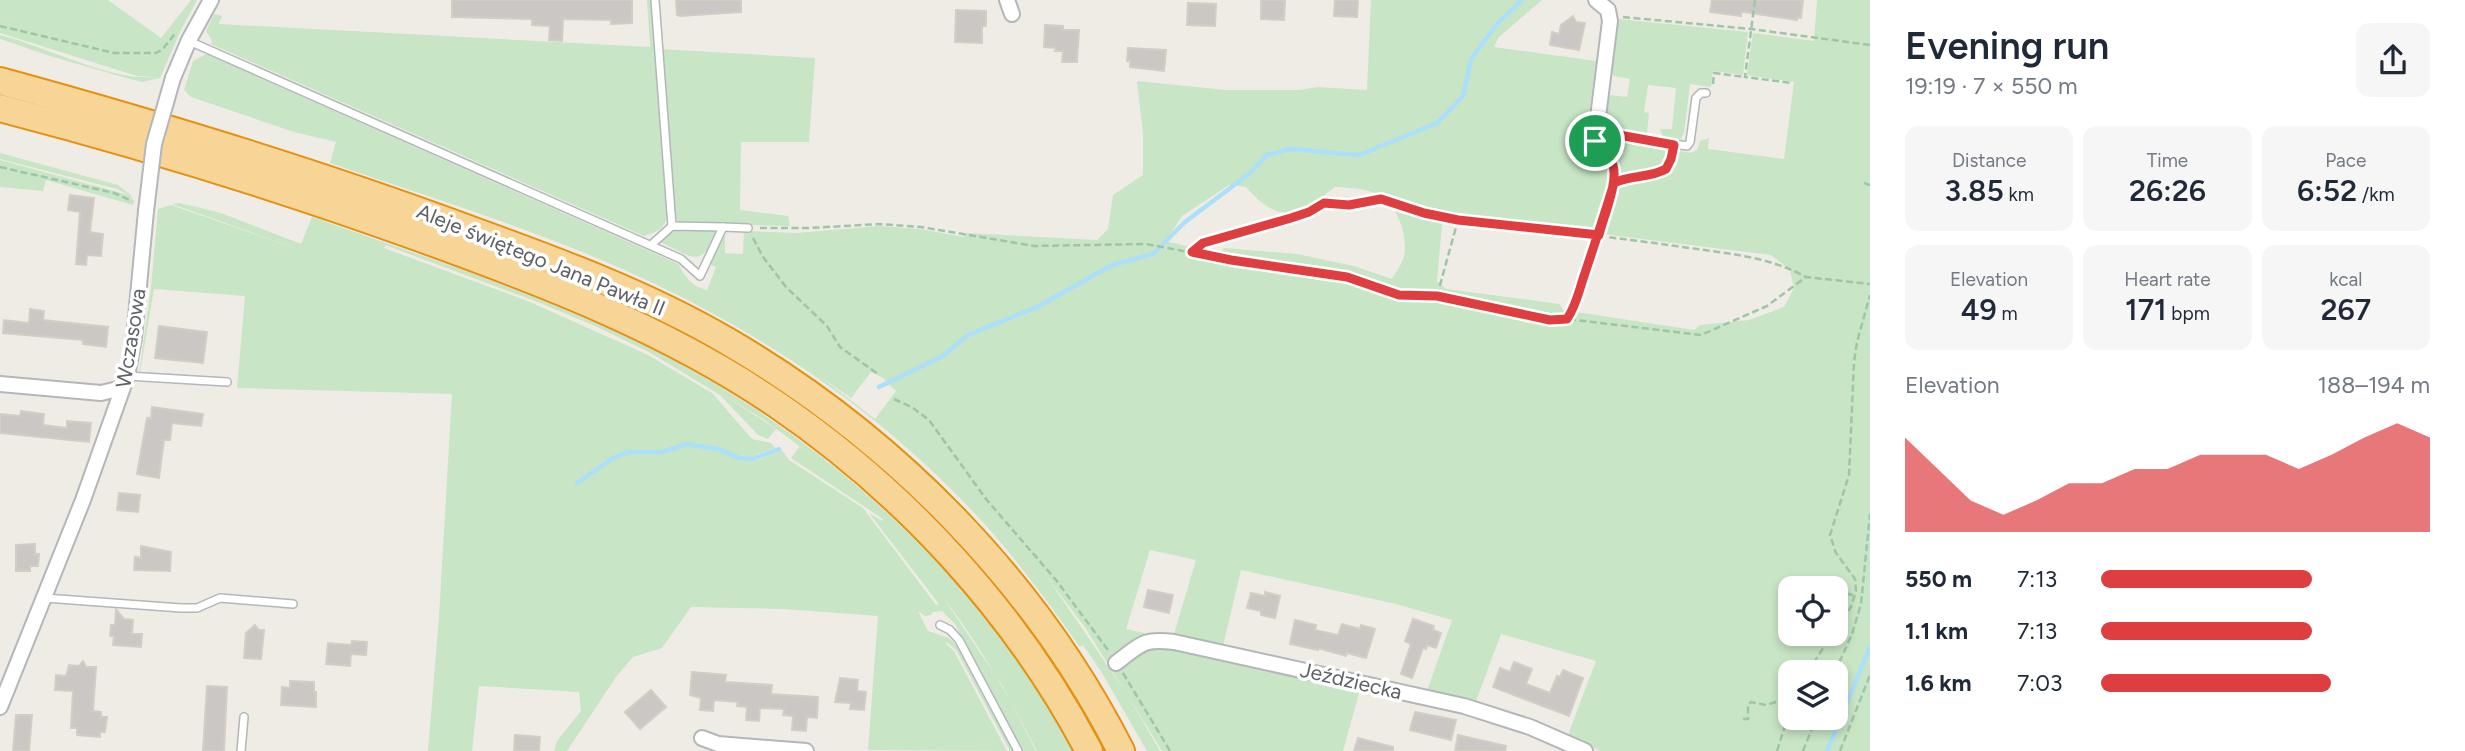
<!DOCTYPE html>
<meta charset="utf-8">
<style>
body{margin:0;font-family:Figtree,sans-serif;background:#f6f6f7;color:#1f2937;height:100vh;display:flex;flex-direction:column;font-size:26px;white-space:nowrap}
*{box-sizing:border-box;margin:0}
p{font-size:23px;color:#747a83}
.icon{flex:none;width:38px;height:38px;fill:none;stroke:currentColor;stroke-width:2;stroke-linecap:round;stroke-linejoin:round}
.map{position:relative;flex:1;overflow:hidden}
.panel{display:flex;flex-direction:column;background:#fff;width:595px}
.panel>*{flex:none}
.tools{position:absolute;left:1778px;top:576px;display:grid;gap:14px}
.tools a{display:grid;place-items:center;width:70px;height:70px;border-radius:14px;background:#fff;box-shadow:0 4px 10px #0003;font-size:35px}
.pin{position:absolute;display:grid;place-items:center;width:60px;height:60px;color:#fff;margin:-30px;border:4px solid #fff;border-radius:50%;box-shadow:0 2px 7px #0007}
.round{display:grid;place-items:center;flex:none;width:74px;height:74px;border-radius:14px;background:#f6f6f7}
.head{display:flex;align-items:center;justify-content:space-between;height:119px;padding:0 35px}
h1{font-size:38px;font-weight:600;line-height:52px}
.figures{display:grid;grid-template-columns:repeat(3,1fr);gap:10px;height:119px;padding:7px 35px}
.figures div{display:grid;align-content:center;border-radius:14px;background:#f6f6f7;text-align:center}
.figures b{font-size:30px;font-weight:600}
.figures small{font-size:19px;font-weight:400}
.figures p{font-size:19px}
.chart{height:196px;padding:14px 35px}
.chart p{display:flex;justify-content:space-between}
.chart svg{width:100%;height:126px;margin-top:7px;fill:#de3e3f;opacity:.7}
ul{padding:0 35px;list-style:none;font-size:23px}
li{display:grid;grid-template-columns:112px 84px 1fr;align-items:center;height:52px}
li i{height:18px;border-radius:9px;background:#de3e3f}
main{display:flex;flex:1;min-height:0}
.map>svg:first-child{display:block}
.green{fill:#c8e5c5;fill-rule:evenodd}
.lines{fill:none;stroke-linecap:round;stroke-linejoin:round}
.stream{stroke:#acdff9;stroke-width:4.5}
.building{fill:#cbc7c4;stroke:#d3cec5;stroke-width:2}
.service-casing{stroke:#b3b7ba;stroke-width:10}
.minor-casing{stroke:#b3b7ba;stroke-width:18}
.motorway-casing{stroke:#e69010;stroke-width:30}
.path{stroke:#9ec6a6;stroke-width:2.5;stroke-dasharray:7 3.5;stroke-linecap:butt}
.service{stroke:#fff;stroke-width:7}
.minor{stroke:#fff;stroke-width:14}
.motorway{stroke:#f6d597;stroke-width:26}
.minor-bridge-casing{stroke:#b3b7ba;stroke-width:18;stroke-linecap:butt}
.minor-bridge{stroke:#fff;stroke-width:14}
.route-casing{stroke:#fff;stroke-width:14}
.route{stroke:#de3e3f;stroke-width:9}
.labels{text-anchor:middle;stroke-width:7;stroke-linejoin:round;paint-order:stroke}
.street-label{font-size:21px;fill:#5e6266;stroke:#fff}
</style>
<main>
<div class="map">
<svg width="1870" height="751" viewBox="0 0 1870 751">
<rect width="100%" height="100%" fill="#efece6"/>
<g class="green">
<path d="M 0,0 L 108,0 L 161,38 L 191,0 L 197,0 L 179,34 L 160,78 L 142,82 L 126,78 L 50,56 L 0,39 L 0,35 C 45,46 112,82 156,77 L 137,76 L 0,33 Z"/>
<path d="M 647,0 L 652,0 L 668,215 C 664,229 657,232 644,236 L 211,44 L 212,41 L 206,31 L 214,14 L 222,16 L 219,24 L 650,47 Z"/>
<path d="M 1371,0 L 1542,0 L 1498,38 L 1494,47 L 1596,61 L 1585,143 L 1601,145 L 1606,140 L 1612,138 L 1690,153 L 1697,150 L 1700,141 L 1709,138 L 1708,149 L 1784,159 L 1794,82 L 1747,75 L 1753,33 L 1814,41 L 1817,0 L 1870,0 L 1870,751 L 1601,751 L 1568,735 L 1596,661 L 1501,634 L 1476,701 L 1426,693 L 1424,690 L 1427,691 L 1428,688 L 1452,620 L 1396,604 L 1241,570 L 1223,646 L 1174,634 L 1196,560 L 1150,550 L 1126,629 L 1144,633 L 1151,645 L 1360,690 L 1343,751 L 1162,751 L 1086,629 L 1047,577 L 1126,693 L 1160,751 L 1147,751 L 1102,673 L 1083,645 L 1080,647 C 1053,609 1026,572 996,537 C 902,429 782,344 653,283 C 550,234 438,200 330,163 L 336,142 L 294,132 L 191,97 L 184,90 L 193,61 L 206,54 L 678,264 C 686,278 691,286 707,290 L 716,267 L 711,265 L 722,237 L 725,236 L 725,253 L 743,254 L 744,231 L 797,233 L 879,226 L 920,229 L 964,237 L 965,233 L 1097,240 L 1108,229 L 1113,195 L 1143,175 L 1143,134 L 1137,81 L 1226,90 L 1300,90 L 1317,87 L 1367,90 ZM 1229,185 L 1246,187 C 1280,226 1298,216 1335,187 C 1349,188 1366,188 1379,195 C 1398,205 1410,240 1403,259 C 1401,266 1395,273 1392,279 L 1354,266 L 1297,254 L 1224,248 L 1220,255 L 1166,241 L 1182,216 ZM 1443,214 L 1771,255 L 1790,270 L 1794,288 L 1784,307 L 1749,320 L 1700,325 L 1694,330 L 1563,310 L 1560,304 L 1446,289 L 1437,281 ZM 871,372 L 883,378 L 896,391 L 875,419 L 821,377 L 851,398 ZM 1790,588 L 1836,588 L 1836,634 L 1790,634 ZM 1790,672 L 1836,672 L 1836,718 L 1790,718 Z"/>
<path d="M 1618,19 L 1748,32 L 1743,75 L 1713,71 L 1711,87 L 1690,84 L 1684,133 L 1681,139 L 1663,137 L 1660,129 L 1672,129 L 1676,88 L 1648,85 L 1644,112 L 1649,113 L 1647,133 L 1644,136 L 1617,130 L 1604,120 L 1607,98 L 1611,95 L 1627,97 L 1630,79 L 1614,76 L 1611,73 Z"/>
<path d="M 661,49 L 815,58 L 809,142 L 741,142 L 740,210 L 788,216 L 790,226 L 680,223 L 673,216 Z"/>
<path d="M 0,153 L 118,185 L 133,197 L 130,196 L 134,201 L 133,205 L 46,180 L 43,191 L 0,187 L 0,160 L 129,195 L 117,189 L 0,159 Z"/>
<path d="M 180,203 L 221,213 L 301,244 L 312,217 C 428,258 546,296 656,351 C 829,440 980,579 1073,751 L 1037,751 C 1009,697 980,645 943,597 L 1002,685 L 1036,751 L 1021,751 L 955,624 L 942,611 L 933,612 L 931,615 L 925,616 L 918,611 L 928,631 L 949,638 L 958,647 L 1013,751 L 1010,751 L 956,650 L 947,642 L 946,644 L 954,651 L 1007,751 L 868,750 L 878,616 L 784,609 L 691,607 L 662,648 L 633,657 L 616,677 L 567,751 L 554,751 L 557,741 L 581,711 L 579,692 L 479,686 L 472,751 L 428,751 L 439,617 L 452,394 L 237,388 L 245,296 L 154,289 L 140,372 L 190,375 L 187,377 L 139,373 L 151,288 L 158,209 L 171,205 L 309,253 L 172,204 ZM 385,245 L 535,301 L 595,326 L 649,352 L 720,395 L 758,435 L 768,439 L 776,429 L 716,390 L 764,420 L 824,464 L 800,446 L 791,458 L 883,519 L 882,521 L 869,513 L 939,604 L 936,605 L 863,508 L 789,460 L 782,450 L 757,460 L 755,455 L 775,448 L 771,443 L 752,439 L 712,393 L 648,355 L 530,302 L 384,248 Z"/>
<path d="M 674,229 L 718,231 C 700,270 693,257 660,242 L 663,237 Z"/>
</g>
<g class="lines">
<g class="stream">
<path d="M 879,387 L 943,356 L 968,335 L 1039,306 L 1112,265 L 1153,254 L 1185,222 L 1249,174 L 1267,155 L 1290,149 L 1359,155 L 1437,123 L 1463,96 L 1471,59 L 1497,24 L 1522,0"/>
<path d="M 577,483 L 613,458 L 629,452 L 662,452 L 687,444 L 718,449 L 739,458 L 752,459 L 779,449"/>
<path d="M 1827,751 L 1870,647"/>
</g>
</g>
<g class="building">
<path d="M 452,0 L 632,0 L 632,23 L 611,24 L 611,20 L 563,19 L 562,41 L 549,40 L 550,26 L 532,25 L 532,19 L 452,17 Z"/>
<path d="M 676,0 L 741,0 L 741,12 L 680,16 L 677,15 Z"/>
<path d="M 1261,0 L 1285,0 L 1284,20 L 1261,19 Z"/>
<path d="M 1335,0 L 1358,0 L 1357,17 L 1334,16 Z"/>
<path d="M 1712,0 L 1803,0 L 1801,18 L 1797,17 L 1797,20 L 1744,12 L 1741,12 L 1741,16 L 1710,12 Z"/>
<path d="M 1188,3 L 1216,4 L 1215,26 L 1187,25 Z"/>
<path d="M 956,10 L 986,11 L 986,26 L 982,26 L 982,43 L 955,42 Z"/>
<path d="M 1573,16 L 1576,22 L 1585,23 L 1579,50 L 1550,45 L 1552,32 L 1559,34 L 1561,25 Z"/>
<path d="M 1045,25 L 1063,26 L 1063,30 L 1079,30 L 1077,62 L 1062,62 L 1063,51 L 1055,51 L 1056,48 L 1044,47 Z"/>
<path d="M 1128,48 L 1166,50 L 1164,71 L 1130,67 L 1130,61 L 1127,61 Z"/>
<path d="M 70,195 L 94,198 L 90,232 L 103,234 L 101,256 L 87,255 L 86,265 L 76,264 L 80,212 L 68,210 Z"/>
<path d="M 30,309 L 44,311 L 43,320 L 108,327 L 106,347 L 83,344 L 83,340 L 3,333 L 4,320 L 29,323 Z"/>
<path d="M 159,326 L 207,332 L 203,363 L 155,358 Z"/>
<path d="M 152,407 L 203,414 L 201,426 L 172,423 L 170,440 L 164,440 L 159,478 L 137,474 L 147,418 L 151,418 Z"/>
<path d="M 21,411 L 44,414 L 43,425 L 67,428 L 67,421 L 91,423 L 89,442 L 0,433 L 0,414 L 20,416 Z"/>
<path d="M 119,493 L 140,495 L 138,512 L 117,510 Z"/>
<path d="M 35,544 L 35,554 L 39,554 L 38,566 L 30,566 L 30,571 L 16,571 L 16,545 Z"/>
<path d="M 141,546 L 171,552 L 170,571 L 134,570 L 135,557 L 141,558 Z"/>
<path d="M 1148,590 L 1173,595 L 1169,613 L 1144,607 Z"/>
<path d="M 1265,592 L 1280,596 L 1275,618 L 1261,615 L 1261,611 L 1247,608 L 1251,593 L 1265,596 Z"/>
<path d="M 116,609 L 124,619 L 133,620 L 132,634 L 142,634 L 141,647 L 113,645 L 114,636 L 110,636 L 111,625 L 115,625 Z"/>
<path d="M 1413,619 L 1434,626 L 1433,630 L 1441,633 L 1436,648 L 1427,645 L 1426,649 L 1423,648 L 1412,678 L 1401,674 L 1411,644 L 1405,641 Z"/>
<path d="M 1295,620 L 1316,625 L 1315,630 L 1338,635 L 1342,624 L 1360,629 L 1361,625 L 1375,629 L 1366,658 L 1347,653 L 1346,656 L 1318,648 L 1318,650 L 1290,644 Z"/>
<path d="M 255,625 L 259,630 L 264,630 L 261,659 L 244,658 L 246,633 Z"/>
<path d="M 352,641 L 367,642 L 366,655 L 351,654 L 350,666 L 326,664 L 328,643 L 351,645 Z"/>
<path d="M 83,661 L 86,667 L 96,667 L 93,711 L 101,712 L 101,717 L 107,717 L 105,732 L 100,732 L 100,737 L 77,735 L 77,728 L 71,728 L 73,691 L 55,690 L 56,675 L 66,676 L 69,665 L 79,666 Z"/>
<path d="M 1514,662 L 1532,669 L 1526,684 L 1550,693 L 1557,676 L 1560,677 L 1563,670 L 1583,678 L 1569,716 L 1493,687 L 1500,668 L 1510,672 Z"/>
<path d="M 692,672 L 726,675 L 725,682 L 772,685 L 771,694 L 818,697 L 817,718 L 807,717 L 806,731 L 792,730 L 793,716 L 783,715 L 784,709 L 760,708 L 759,721 L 746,720 L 747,707 L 737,706 L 738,702 L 714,700 L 713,711 L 700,710 L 701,698 L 690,695 Z"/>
<path d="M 840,678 L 858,680 L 857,691 L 866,692 L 864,710 L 850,709 L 851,703 L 835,702 Z"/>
<path d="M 290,681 L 314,682 L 314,692 L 316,692 L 316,707 L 281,705 L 282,687 L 290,688 Z"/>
<path d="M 207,686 L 227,687 L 224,751 L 203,751 Z"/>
<path d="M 651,690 L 666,707 L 640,729 L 625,712 Z"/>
<path d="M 1415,712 L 1456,720 L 1451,740 L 1410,730 Z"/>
<path d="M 16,715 L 32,715 L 29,751 L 13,751 Z"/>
<path d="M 515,735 L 540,737 L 539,751 L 514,751 Z"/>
<path d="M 1458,735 L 1506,746 L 1505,751 L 1455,751 Z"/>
<path d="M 1358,738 L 1393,747 L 1393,751 L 1354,751 Z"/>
</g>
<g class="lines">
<defs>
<g id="service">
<path d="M 655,0 L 672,226"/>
<path d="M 189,41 L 681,259 L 700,276 L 723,227 L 672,226 L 651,245"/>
<path d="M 1597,131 L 1687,146 L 1690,142 L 1696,98 L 1701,93 L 1706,93"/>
<path d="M 723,227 L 748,228"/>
<path d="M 127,376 L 227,382"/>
<path d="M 45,598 L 181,608 L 197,608 L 220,598 L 293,604"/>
<path d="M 940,625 L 950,630 L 959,640 L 1018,751"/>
<path d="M 241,751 L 244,717"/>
</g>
<g id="minor">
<path d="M 1007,0 L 1012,14"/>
<path d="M 173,78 L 189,40 L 211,0"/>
<path d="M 1595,141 L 1610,21 L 1608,10 L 1596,0"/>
<path d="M 0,384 L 101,393 L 122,388"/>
<path d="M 1116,663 C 1141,644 1143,638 1174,642 L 1464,706 L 1530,727 L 1585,751"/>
<path d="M 0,707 L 83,500 L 127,376 L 134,338 L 146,211"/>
<path d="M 702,738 L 718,744 L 806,751"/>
</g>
<g id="motorway">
<path d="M 0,81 C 157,124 312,171 466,228 C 554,260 645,293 727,341 C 892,437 1034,580 1121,751"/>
<path d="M 0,108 C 142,145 282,188 420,238 C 542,282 668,330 776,404 C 905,492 1016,612 1089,751"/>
</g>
</defs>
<use href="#service" class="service-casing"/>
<use href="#minor" class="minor-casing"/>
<use href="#motorway" class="motorway-casing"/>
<g class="path">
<path d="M 1755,0 L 1745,77 L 1792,83"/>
<path d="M 1623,17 L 1751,29 L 1870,45"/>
<path d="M 0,26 L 114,53 L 156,53 L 162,50 L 174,35 L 177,34"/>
<path d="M 1713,84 L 1714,73 L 1745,77"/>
<path d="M 0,167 L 114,193 L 132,201"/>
<path d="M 1614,183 C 1635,173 1666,182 1672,155"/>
<path d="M 1864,183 L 1870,185"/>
<path d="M 760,228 L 810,228 L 879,224 L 921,227 L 1034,246 L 1146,244 L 1231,260 L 1347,277 L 1400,295 L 1437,296 L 1550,320 L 1567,319 L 1701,335 L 1767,306 L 1806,277 L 1870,284"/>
<path d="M 753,238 L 763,257 L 786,287 L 827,326 L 840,347 L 878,374"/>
<path d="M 1192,252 L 1203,243 L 1252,230 L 1269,223 L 1291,218 L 1309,212 L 1324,203 L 1349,205 L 1381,199 L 1424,213 L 1458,220"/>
<path d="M 1437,296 L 1458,220 C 1531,228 1604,236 1676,246 C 1721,253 1766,255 1806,277"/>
<path d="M 1567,319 L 1575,306 L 1613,183 L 1614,167 L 1603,152"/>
<path d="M 894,399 L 913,408 L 929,420 L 986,499 L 1056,580 L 1108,650"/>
<path d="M 1836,590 L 1855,596"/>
<path d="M 1836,628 L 1851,607 L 1856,591 L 1855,579 L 1836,553 L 1830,535 L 1849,475 L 1854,362 L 1857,342 L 1870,295"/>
<path d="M 1808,672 L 1832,634"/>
<path d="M 1835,672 L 1852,634 L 1861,604 L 1870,514"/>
<path d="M 1123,673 L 1170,751"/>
<path d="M 1743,719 L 1748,719 L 1748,705 L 1751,702 L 1766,705 L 1790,698"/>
<path d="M 1777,751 L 1790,710"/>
<path d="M 1803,751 L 1816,718"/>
<path d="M 1840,751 L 1870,675"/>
</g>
<use href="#service" class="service"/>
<use href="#minor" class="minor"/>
<use href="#motorway" class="motorway"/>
<defs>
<path id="minor-bridge" d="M 146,211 L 154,144 L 173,78"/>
</defs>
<use href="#minor-bridge" class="minor-bridge-casing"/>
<use href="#minor-bridge" class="minor-bridge"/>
</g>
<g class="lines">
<defs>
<path id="route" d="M 1595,141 C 1599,151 1608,154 1612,163 C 1620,179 1603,218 1599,235 L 1458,220 L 1424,213 L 1381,199 L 1349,205 L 1324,203 L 1309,212 L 1291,218 L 1203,243 L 1192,252 L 1231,260 L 1347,277 L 1399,295 L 1437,296 L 1550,320 L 1567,319 C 1577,304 1579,290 1585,273 C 1595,243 1605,213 1614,183 C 1630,175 1650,178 1666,169 L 1671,159 L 1674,145 L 1597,131 L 1595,141"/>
</defs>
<use href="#route" class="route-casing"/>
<use href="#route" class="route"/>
</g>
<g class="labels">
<g class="street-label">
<text transform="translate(541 260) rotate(22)" y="7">Aleje świętego Jana Pawła II</text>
<text transform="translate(131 338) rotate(-81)" y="7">Wczasowa</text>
<text transform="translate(1351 681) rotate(13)" y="7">Jeździecka</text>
</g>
</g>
</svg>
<div class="tools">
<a><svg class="icon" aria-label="locate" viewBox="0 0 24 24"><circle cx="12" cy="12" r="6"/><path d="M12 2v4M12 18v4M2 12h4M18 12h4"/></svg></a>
<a><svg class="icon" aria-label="layers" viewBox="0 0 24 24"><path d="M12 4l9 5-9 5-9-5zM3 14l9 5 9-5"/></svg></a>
</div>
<div class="pin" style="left:1595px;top:141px;background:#1e9e55"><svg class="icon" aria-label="arrive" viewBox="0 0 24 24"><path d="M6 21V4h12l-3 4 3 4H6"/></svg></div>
</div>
<section class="panel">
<div class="head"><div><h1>Evening run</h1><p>19:19 · 7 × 550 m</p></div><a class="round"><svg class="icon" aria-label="share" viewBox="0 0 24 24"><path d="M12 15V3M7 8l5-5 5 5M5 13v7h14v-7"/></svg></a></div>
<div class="figures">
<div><p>Distance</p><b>3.85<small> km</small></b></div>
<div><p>Time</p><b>26:26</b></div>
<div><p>Pace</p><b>6:52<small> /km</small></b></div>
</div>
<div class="figures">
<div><p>Elevation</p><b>49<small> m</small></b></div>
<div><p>Heart rate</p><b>171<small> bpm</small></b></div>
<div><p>kcal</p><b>267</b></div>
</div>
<div class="chart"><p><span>Elevation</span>188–194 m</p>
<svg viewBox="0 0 160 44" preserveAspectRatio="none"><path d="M0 44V11L10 22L20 33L30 38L40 33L50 27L60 27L70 22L80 22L90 17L100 17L110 17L120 22L130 17L140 11L150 6L160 11V44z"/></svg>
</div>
<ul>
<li><b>550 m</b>7:13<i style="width:64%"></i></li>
<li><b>1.1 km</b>7:13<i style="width:64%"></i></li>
<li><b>1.6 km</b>7:03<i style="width:70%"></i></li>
</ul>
</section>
</main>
